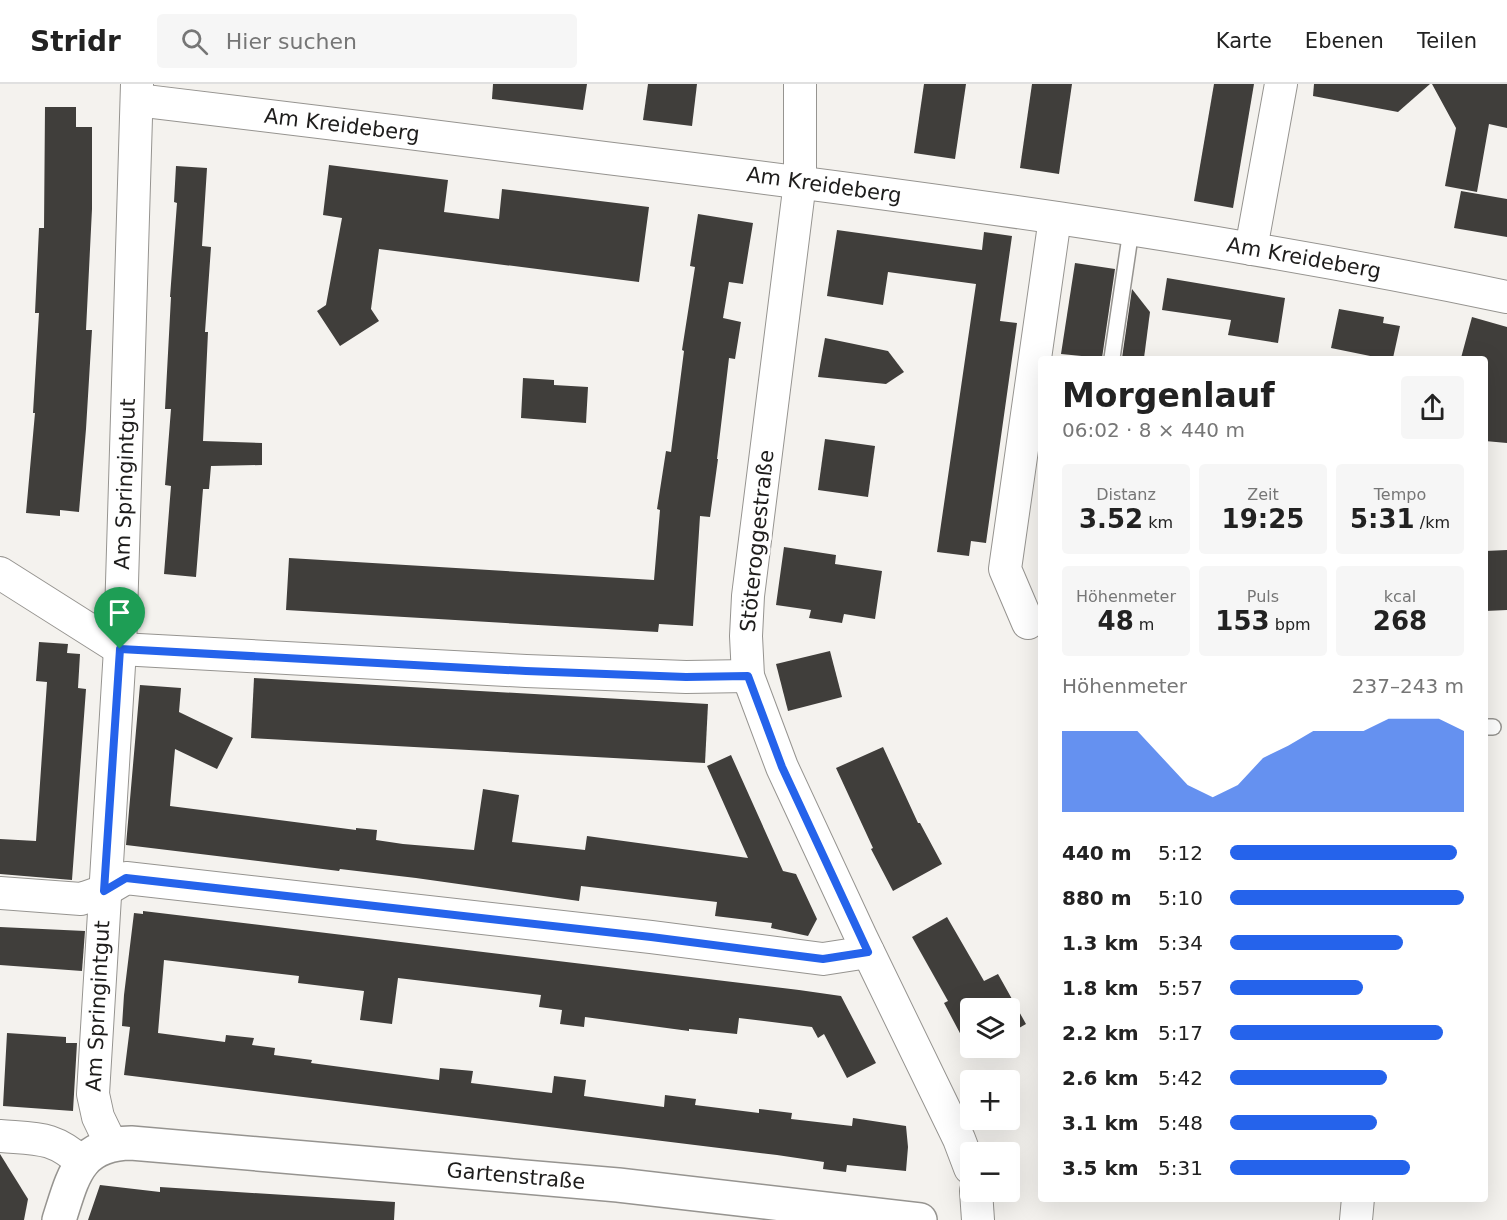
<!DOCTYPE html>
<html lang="de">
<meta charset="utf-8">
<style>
body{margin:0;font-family:"DejaVu Sans",sans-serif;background:#f6f6f6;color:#222;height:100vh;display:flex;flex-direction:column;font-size:22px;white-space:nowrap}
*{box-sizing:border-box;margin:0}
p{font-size:20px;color:#767676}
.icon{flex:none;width:33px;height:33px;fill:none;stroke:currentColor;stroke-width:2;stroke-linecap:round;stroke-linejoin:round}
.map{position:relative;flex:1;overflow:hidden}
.side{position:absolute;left:1038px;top:272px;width:450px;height:846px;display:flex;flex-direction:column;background:#fff;border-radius:6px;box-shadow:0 6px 24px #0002}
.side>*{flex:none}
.fabs{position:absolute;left:960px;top:914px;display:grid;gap:12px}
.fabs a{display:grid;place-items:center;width:60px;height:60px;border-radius:6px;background:#fff;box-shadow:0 6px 24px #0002;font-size:30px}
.pin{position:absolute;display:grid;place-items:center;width:51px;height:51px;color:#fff;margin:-62px -26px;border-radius:50% 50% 50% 0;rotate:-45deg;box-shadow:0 0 6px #0007}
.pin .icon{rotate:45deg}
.round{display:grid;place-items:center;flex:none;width:63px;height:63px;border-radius:6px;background:#f6f6f6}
.summary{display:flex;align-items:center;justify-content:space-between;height:102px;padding:0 24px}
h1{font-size:33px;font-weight:800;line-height:45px}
.metrics{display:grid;grid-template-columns:repeat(3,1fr);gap:9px;height:102px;padding:6px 24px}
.metrics div{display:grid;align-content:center;border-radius:6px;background:#f6f6f6;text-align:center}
.metrics b{font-size:26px;font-weight:800}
.metrics small{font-size:16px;font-weight:400}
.metrics p{font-size:16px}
.chart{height:168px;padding:12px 24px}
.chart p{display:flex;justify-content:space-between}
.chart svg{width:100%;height:108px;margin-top:6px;fill:#2563eb;opacity:.7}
ul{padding:0 24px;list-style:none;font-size:20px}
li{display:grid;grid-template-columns:96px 72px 1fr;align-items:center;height:45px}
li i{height:15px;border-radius:8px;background:#2563eb}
header{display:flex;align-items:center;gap:36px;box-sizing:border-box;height:84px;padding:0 30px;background:#fff;border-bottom:2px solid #e0e0e0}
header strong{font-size:28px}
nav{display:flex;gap:33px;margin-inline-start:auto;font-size:21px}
.search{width:420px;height:54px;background:#f6f6f6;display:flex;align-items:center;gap:15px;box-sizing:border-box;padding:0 21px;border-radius:6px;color:#767676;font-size:22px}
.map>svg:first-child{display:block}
.building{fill:#403e3b}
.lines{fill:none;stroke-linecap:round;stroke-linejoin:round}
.service-casing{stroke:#969490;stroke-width:18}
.minor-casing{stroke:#969490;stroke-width:34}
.secondary-casing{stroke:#969490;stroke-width:36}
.service{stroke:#fff;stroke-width:15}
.minor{stroke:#fff;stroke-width:32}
.secondary{stroke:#fff;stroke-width:33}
.route-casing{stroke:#fff;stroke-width:12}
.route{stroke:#2563eb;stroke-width:8}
.labels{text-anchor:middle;stroke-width:6;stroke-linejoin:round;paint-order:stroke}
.street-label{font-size:21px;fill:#1e1d1c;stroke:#fff}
</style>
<header>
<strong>Stridr</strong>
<div class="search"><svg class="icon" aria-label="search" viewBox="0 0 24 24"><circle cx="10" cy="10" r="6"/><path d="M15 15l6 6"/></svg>Hier suchen</div>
<nav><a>Karte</a><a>Ebenen</a><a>Teilen</a></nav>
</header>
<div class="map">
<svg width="1507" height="1136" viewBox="0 0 1507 1136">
<rect width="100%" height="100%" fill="#f4f2ee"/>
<g class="building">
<path d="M 493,0 L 587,0 L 583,26 L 492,15 Z"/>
<path d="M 648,0 L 697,0 L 692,42 L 643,36 Z"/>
<path d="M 924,0 L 966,0 L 955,75 L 914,69 Z"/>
<path d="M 1032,0 L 1072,0 L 1059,90 L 1020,84 Z"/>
<path d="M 1214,0 L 1254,0 L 1233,124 L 1194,117 Z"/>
<path d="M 1314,0 L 1430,0 L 1398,28 L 1313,12 Z"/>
<path d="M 1432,0 L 1507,0 L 1507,44 L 1489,40 L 1477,108 L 1445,102 L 1456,44 Z"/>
<path d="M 45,23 L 76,23 L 76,43 L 92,43 L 92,125 L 86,246 L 92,246 L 86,345 L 79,428 L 60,426 L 60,432 L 26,429 L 35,329 L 33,329 L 39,229 L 35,229 L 39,144 L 44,144 Z"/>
<path d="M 329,81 L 448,96 L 444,128 L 499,135 L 502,105 L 649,123 L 639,198 L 379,165 L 371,225 L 379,237 L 340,262 L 317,227 L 326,221 L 342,134 L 323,131 Z"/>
<path d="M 176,82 L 207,84 L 202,162 L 211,163 L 205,248 L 208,248 L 203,357 L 262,359 L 262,381 L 211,382 L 209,405 L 203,405 L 196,493 L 164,490 L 171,402 L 165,401 L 171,325 L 165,325 L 171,213 L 170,213 L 177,119 L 174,118 Z"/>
<path d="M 1461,107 L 1507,115 L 1507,153 L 1454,144 Z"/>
<path d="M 698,130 L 753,139 L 743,200 L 729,198 L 723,234 L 741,238 L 735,275 L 729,274 L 717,375 L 718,375 L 710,433 L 700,432 L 693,542 L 659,540 L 658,548 L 286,526 L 289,474 L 654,496 L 660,426 L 657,425 L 666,367 L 671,368 L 684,267 L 682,266 L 695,183 L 690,182 Z"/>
<path d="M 837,146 L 982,166 L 984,148 L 1012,152 L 1000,237 L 1017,239 L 986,459 L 971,457 L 969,472 L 937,468 L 976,200 L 888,188 L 883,221 L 827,212 Z"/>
<path d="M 1075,179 L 1115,185 L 1102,274 L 1061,270 Z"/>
<path d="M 1167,194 L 1285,214 L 1278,259 L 1228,251 L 1231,236 L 1162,226 Z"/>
<path d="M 1132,205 L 1150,228 L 1144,274 L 1122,274 Z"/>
<path d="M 1339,225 L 1384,233 L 1383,239 L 1400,242 L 1393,274 L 1380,274 L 1331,264 Z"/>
<path d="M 1472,233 L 1507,243 L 1507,359 L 1485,357 L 1485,274 L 1461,274 Z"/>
<path d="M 825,254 L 888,267 L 904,288 L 886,300 L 818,293 Z"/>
<path d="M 523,294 L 554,296 L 554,301 L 588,303 L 586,339 L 521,334 Z"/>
<path d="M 825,355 L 875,362 L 868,413 L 818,406 Z"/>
<path d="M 784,463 L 836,471 L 835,480 L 882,487 L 875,535 L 844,530 L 842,539 L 809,534 L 811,526 L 776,521 Z"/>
<path d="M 1507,466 L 1507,526 L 1485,527 L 1485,467 Z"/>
<path d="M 39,558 L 68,560 L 67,569 L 80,570 L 78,604 L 86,605 L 72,796 L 0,790 L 0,755 L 36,757 L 47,598 L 36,597 Z"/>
<path d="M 830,567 L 842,613 L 788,627 L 776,580 Z"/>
<path d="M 254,594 L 708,620 L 705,679 L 251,654 Z"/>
<path d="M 140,601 L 181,604 L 179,628 L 233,654 L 217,685 L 175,665 L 170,722 L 356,746 L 356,744 L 377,746 L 376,756 L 403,760 L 474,766 L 483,705 L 519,711 L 512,758 L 585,766 L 587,752 L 748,774 L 707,682 L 731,671 L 783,787 L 796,790 L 817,835 L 808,852 L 771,844 L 772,839 L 715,832 L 717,818 L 581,802 L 579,817 L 416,794 L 340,785 L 339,787 L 126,761 Z"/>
<path d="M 883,663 L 918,739 L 920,739 L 942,780 L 893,807 L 871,765 L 873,764 L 836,684 Z"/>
<path d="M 143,827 L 799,906 L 841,912 L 876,979 L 847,994 L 824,950 L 818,954 L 812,943 L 739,934 L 737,950 L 689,945 L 689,947 L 585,933 L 584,943 L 560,940 L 562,926 L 539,923 L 541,911 L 398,894 L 392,940 L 360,936 L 364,907 L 298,899 L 299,892 L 164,876 L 158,949 L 225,958 L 226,951 L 254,954 L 252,961 L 275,964 L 274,971 L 312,976 L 311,979 L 439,996 L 440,984 L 473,987 L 471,999 L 552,1009 L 554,992 L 586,996 L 584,1012 L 664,1023 L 665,1011 L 696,1015 L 695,1021 L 759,1029 L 759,1025 L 792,1029 L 791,1035 L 852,1042 L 853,1034 L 906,1042 L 908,1063 L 906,1087 L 847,1081 L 846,1088 L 823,1085 L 824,1078 L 777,1071 L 124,991 L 130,943 L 122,942 L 124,911 L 134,829 L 143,830 Z"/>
<path d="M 947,833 L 984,897 L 998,890 L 1026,940 L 1010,949 L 1010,924 L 970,924 L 970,963 L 983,963 L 971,970 L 944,919 L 948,917 L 912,853 Z"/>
<path d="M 0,843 L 85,847 L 82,887 L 0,881 Z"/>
<path d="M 7,949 L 66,953 L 66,959 L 77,959 L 73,1027 L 3,1022 Z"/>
<path d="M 0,1070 L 28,1115 L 24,1136 L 0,1136 Z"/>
<path d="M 100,1101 L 160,1108 L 160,1103 L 395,1118 L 394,1136 L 88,1136 Z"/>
</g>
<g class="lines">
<defs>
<g id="service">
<path d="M 1112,274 L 1131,146"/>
<path d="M 1485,643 L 1493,643"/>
</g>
<g id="minor">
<path d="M 800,0 L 800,98 L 748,512 L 746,552 L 748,592 L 782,683 L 861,853 L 959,1055 L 970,1084"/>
<path d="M 137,16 C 293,34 450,54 606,74 C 908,111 1210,151 1507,213"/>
<path d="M 1251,165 L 1281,0"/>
<path d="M 0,489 L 120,565 L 526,587 L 686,593 L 748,592"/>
<path d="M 1028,539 L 1005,485 L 1055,134"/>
<path d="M 0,809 L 81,815 L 104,807 L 126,794 L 651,853 L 823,875 L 868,868"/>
<path d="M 0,1052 C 38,1055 53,1052 83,1079"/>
<path d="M 111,1060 L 98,1033 L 93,1010 L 120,565 L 137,0"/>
<path d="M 976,1107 L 978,1136"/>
<path d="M 1356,1136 L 1358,1114"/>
</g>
<path id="secondary" d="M 59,1136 C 73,1093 78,1060 131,1059 L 618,1101 L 920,1136"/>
</defs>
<use href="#service" class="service-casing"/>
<use href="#minor" class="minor-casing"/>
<use href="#secondary" class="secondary-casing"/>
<use href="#service" class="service"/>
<use href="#minor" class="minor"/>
<use href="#secondary" class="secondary"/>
</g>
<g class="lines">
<defs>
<path id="route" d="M 120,565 L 526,587 L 686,593 L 748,592 L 782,683 L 868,868 L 823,875 L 651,853 L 126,794 L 104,807 Z"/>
</defs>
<use href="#route" class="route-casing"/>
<use href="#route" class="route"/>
</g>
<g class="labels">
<g class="street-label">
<text transform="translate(342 41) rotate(7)" y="7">Am Kreideberg</text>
<text transform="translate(824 101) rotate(8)" y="7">Am Kreideberg</text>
<text transform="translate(1304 174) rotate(10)" y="7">Am Kreideberg</text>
<text transform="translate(125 400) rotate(-88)" y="7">Am Springintgut</text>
<text transform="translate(757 457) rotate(-84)" y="7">Stöteroggestraße</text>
<text transform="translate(98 922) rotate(-87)" y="7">Am Springintgut</text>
<text transform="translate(516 1092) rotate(5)" y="7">Gartenstraße</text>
</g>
</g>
</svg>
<div class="fabs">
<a><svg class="icon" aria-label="layers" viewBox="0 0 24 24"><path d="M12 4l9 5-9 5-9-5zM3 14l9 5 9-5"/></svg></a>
<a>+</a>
<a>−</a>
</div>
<div class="pin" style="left:120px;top:565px;background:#1e9e55"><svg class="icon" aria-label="arrive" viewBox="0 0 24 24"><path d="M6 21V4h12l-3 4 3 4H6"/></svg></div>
<section class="side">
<div class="summary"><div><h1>Morgenlauf</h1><p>06:02 · 8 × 440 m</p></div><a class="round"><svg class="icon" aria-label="share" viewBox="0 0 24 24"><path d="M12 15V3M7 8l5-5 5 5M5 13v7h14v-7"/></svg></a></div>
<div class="metrics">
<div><p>Distanz</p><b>3.52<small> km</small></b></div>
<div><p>Zeit</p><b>19:25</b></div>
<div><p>Tempo</p><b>5:31<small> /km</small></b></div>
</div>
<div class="metrics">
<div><p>Höhenmeter</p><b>48<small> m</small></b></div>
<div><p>Puls</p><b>153<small> bpm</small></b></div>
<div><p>kcal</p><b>268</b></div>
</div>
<div class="chart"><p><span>Höhenmeter</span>237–243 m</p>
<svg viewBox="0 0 160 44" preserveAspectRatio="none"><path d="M0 44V11L10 11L20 11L30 11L40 22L50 33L60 38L70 33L80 22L90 17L100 11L110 11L120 11L130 6L140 6L150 6L160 11V44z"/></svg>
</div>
<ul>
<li><b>440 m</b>5:12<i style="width:97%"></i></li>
<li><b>880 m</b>5:10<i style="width:100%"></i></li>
<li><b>1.3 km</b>5:34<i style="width:74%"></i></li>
<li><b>1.8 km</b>5:57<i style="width:57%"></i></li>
<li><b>2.2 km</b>5:17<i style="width:91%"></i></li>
<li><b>2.6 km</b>5:42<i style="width:67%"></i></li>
<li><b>3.1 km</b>5:48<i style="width:63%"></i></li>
<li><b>3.5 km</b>5:31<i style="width:77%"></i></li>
</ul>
</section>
</div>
